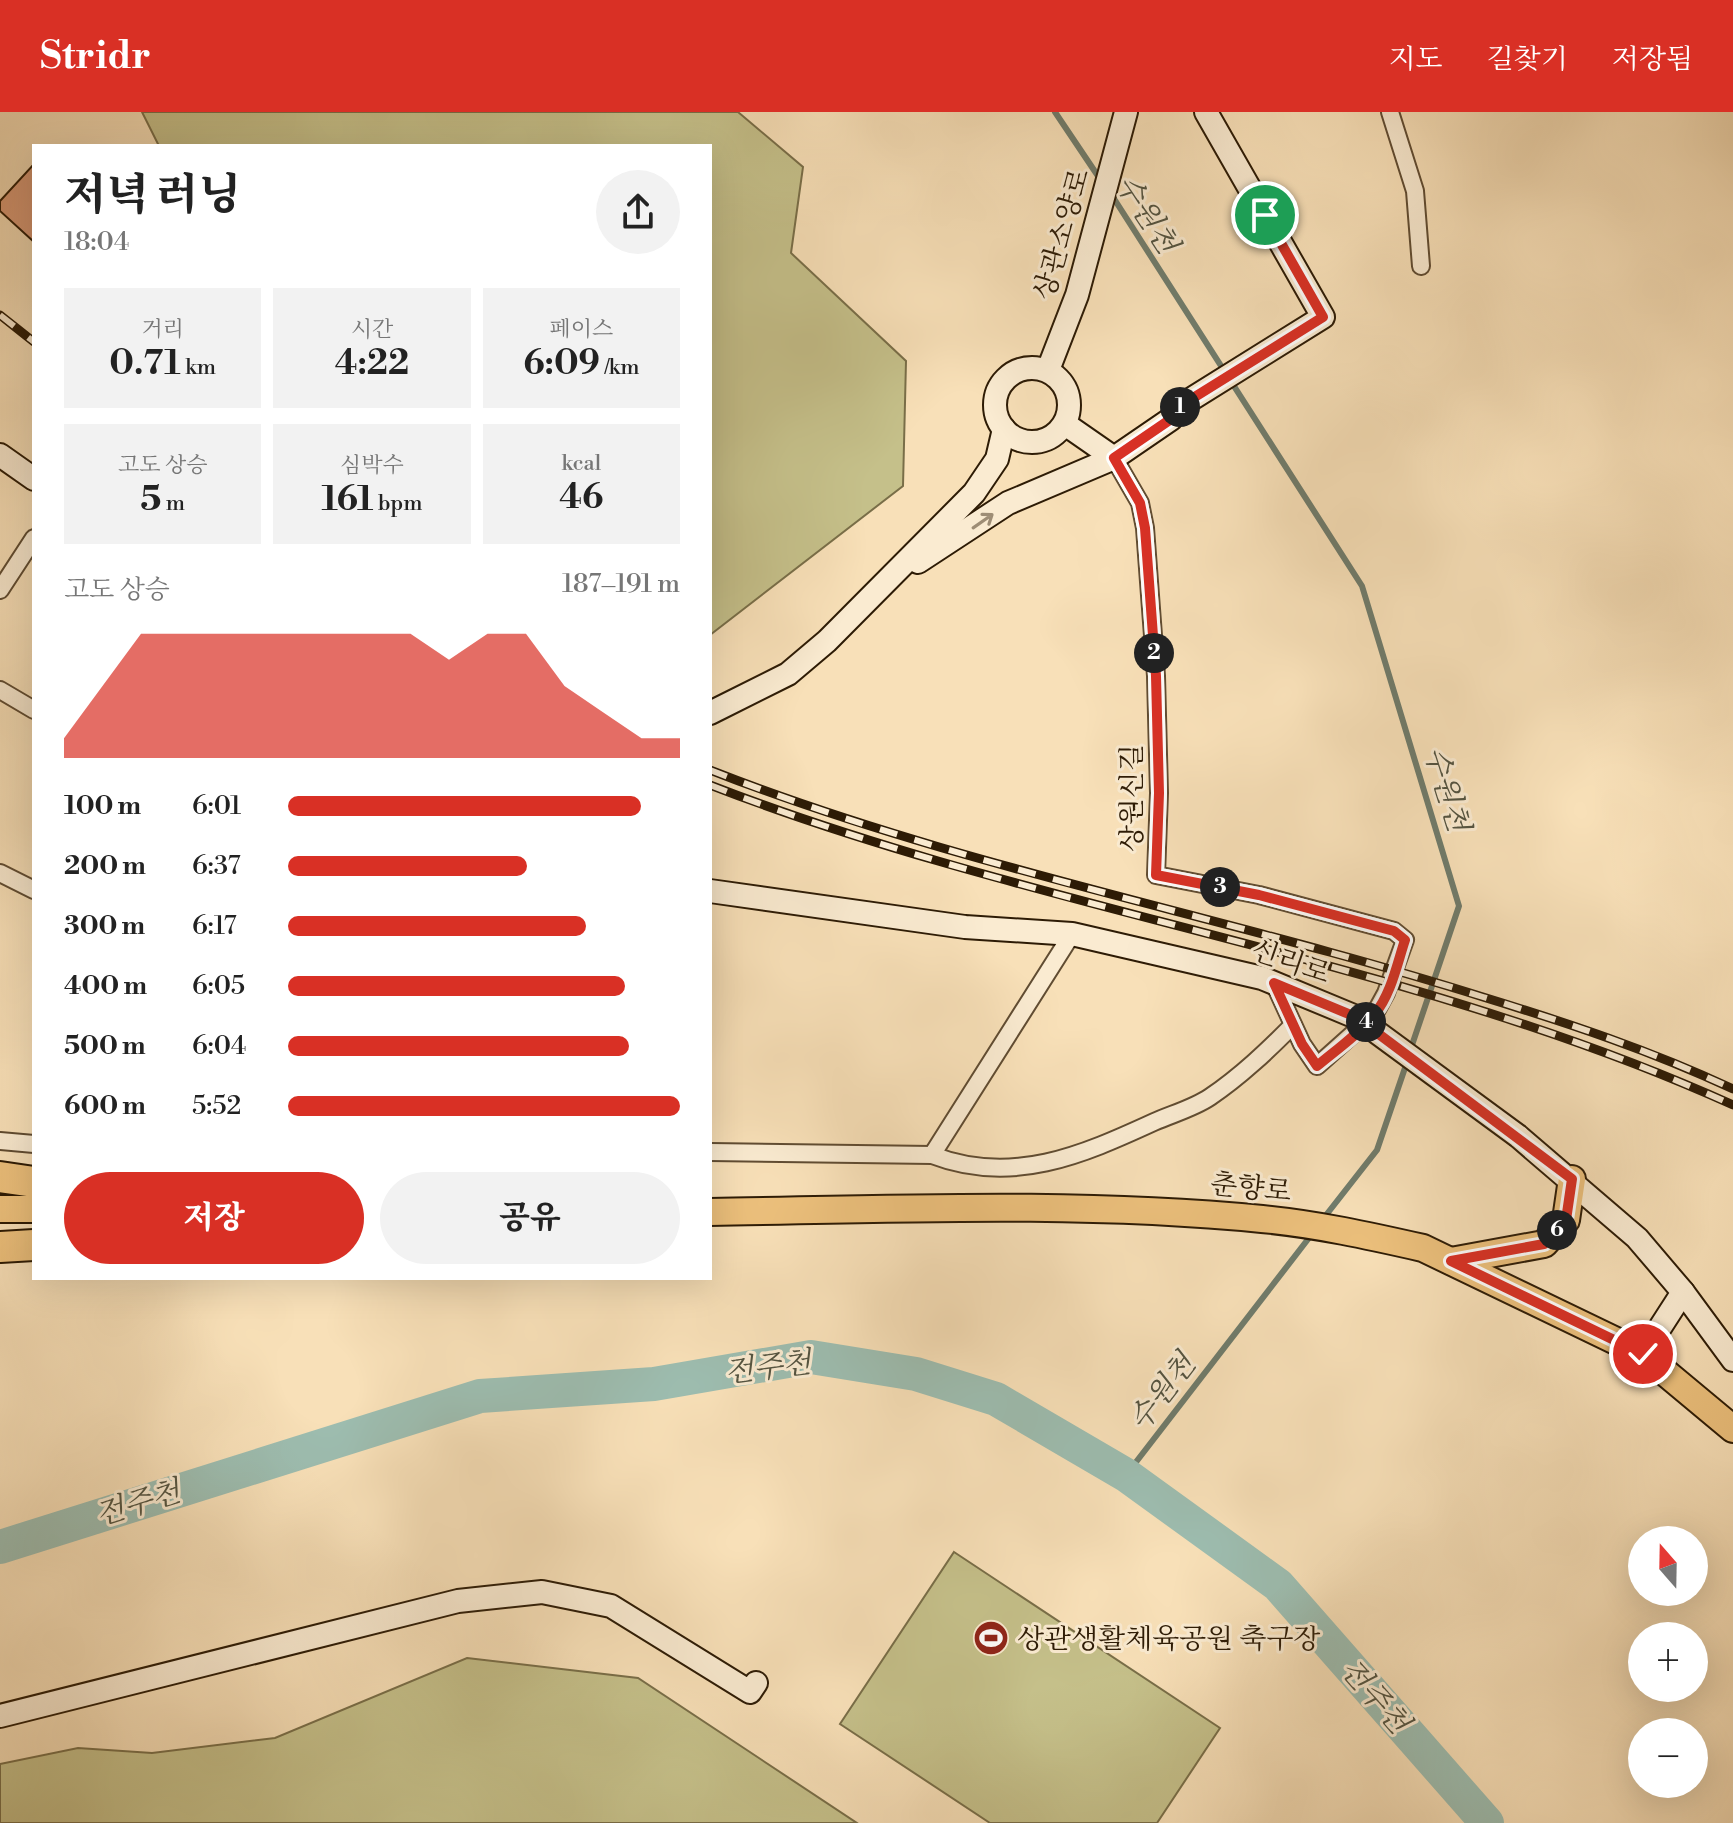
<!DOCTYPE html>
<html lang="ko">
<meta charset="utf-8">
<style>
body{margin:0;font-family:"Libre Bodoni","Noto Serif KR",serif;background:#f2f2f2;color:#222;height:100vh;display:flex;flex-direction:column;font-size:30px;white-space:nowrap}
*{box-sizing:border-box;margin:0}
p{font-size:26px;color:#767676}
.icon{flex:none;width:44px;height:44px;fill:none;stroke:currentColor;stroke-width:2;stroke-linecap:round;stroke-linejoin:round}
.map{position:relative;flex:1;overflow:hidden}
.details{position:absolute;left:32px;top:32px;width:680px;height:1136px;display:flex;flex-direction:column;background:#fff;border-radius:0px;box-shadow:0 8px 32px #0002}
.details>*{flex:none}
.needle{width:52px;rotate:340deg}
.buttons{position:absolute;left:1628px;top:1414px;display:grid;gap:16px}
.buttons a{display:grid;place-items:center;width:80px;height:80px;border-radius:50%;background:#fff;box-shadow:0 8px 32px #0002;font-size:40px}
.pin{position:absolute;display:grid;place-items:center;width:68px;height:68px;color:#fff;margin:-34px;border:4px solid #fff;border-radius:50%;box-shadow:0 2px 8px #0007}
.km{position:absolute;width:40px;height:40px;margin:-20px;border-radius:50%;background:#222;color:#fff;font-size:22px;line-height:40px;text-align:center}
.round{display:grid;place-items:center;flex:none;width:84px;height:84px;border-radius:42px;background:#f2f2f2}
.summary{display:flex;align-items:center;justify-content:space-between;height:136px;padding:0 32px}
h1{font-size:44px;font-weight:800;line-height:60px}
.figures{display:grid;grid-template-columns:repeat(3,1fr);gap:12px;height:136px;padding:8px 32px}
.figures div{display:grid;align-content:center;border-radius:0px;background:#f2f2f2;text-align:center}
.figures b{font-size:34px;font-weight:800}
.figures small{font-size:22px;font-weight:400}
.figures p{font-size:22px}
.chart{height:224px;padding:16px 32px}
.chart p{display:flex;justify-content:space-between}
.chart svg{width:100%;height:144px;margin-top:8px;fill:#d93025;opacity:.7}
.button{display:flex;gap:16px;margin-top:auto;padding:16px 32px}
.button a{flex:1;height:92px;border-radius:48px;background:#d93025;color:#fff;font-size:32px;font-weight:800;line-height:92px;text-align:center}
.button a+a{background:#f2f2f2;color:#222}
ul{padding:0 32px;list-style:none;font-size:26px}
li{display:grid;grid-template-columns:128px 96px 1fr;align-items:center;height:60px}
li i{height:20px;border-radius:10px;background:#d93025}
header{display:flex;align-items:center;gap:48px;box-sizing:border-box;height:112px;padding:0 40px;background:#d93025;color:#fff}
header strong{font-size:38px}
nav{display:flex;gap:44px;margin-inline-start:auto;font-size:28px}
.map>svg:first-child{display:block}
.green{fill:#c5c08a;stroke:#796e48;stroke-width:2}
.lines{fill:none;stroke-linecap:round;stroke-linejoin:round}
.stream{stroke:#707c6c;stroke-width:6}
.river{stroke:#9dbdb0;stroke-width:34}
.building{fill:#dc9c79;stroke:#2d1b05;stroke-width:2}
.street-casing{stroke:#604c32;stroke-width:20}
.secondary-casing{stroke:#2d1b05;stroke-width:26}
.primary-casing{stroke:#2d1b05;stroke-width:30}
.highway-casing{stroke:#2d1b05;stroke-width:34}
.street{stroke:#faebd1;stroke-width:16}
.secondary{stroke:#faebd1;stroke-width:22}
.primary{stroke:#ecc07c;stroke-width:26}
.highway{stroke:#ecc07c;stroke-width:30}
.rail-casing{stroke:#2d1b05;stroke-width:9}
.rail{stroke:#faebd1;stroke-width:6;stroke-dasharray:18;stroke-linecap:butt}
.secondary-bridge-casing{stroke:#2d1b05;stroke-width:26;stroke-linecap:butt}
.secondary-bridge{stroke:#faebd1;stroke-width:22}
.oneway{stroke:#9e8d75}
.route-casing{stroke:#fff;stroke-width:16}
.route{stroke:#d93025;stroke-width:10}
.labels{text-anchor:middle;stroke-width:6;stroke-linejoin:round;paint-order:stroke}
.street-label{font-size:28px;fill:#2d1b05;stroke:#faebd1}
.poi-label{font-size:28px;fill:#2d1b05;stroke:#faebd1;text-anchor:start}
.water-label{font-size:30px;font-style:italic;fill:#545441;stroke:#faebd1}
</style>
<header>
<strong>Stridr</strong>
<nav><a>지도</a><a>길찾기</a><a>저장됨</a></nav>
</header>
<div class="map">
<svg width="1733" height="1711" viewBox="0 0 1733 1711">
<rect width="100%" height="100%" fill="#f8e0b8"/>
<filter id="stains"><feTurbulence type="fractalNoise" baseFrequency=".0025" numOctaves="4"/><feColorMatrix values="0 0 0 0 .2 0 0 0 0 .09 0 0 0 0 .02 0 0 0 .5 -.17"/></filter>
<radialGradient id="worn" r=".72"><stop offset=".6" stop-color="#630" stop-opacity="0"/><stop offset="1" stop-color="#630" stop-opacity=".3"/></radialGradient>
<g class="green">
<path d="M 142,0 L 738,0 L 803,55 L 791,141 L 906,249 L 903,374 L 710,523 L 710,34 L 159,34 Z"/>
<path d="M 954,1440 L 1220,1616 L 1157,1711 L 990,1711 L 840,1612 Z"/>
<path d="M 467,1546 L 638,1566 L 857,1711 L 0,1711 L 0,1652 L 78,1636 L 152,1641 L 275,1626 Z"/>
</g>
<g class="lines">
<g class="stream">
<path d="M 1055,0 L 1102,70"/>
<path d="M 1111,82 L 1362,474 L 1459,794 L 1410,939"/>
<path d="M 1323,1107 L 1377,1038 L 1407,950"/>
<path d="M 1126,1363 L 1312,1122"/>
</g>
<path class="river" d="M 0,1435 L 480,1284 L 654,1272 L 811,1245 L 916,1262 L 996,1287 L 1126,1363 L 1278,1473 L 1487,1711"/>
</g>
<path class="building" d="M 34,52 L 34,130 L 0,99 L 0,89 Z"/>
<g class="lines">
<defs>
<g id="street">
<path d="M 1390,0 L 1415,79 L 1421,154"/>
<path d="M 1114,346 L 1140,391 L 1145,416 L 1156,564 L 1159,681 L 1156,763 L 1259,783 L 1394,819 L 1405,828 L 1386,881 L 1374,903 L 1317,954 L 1302,932 L 1274,871"/>
<path d="M 0,478 L 34,426"/>
<path d="M 0,578 L 34,598"/>
<path d="M 0,761 L 34,778"/>
<path d="M 0,1029 L 34,1032"/>
<path d="M 710,1040 L 932,1043 L 1072,822"/>
<path d="M 932,1043 C 1012,1074 1082,1043 1154,1010 C 1172,1002 1194,996 1210,985 C 1241,964 1267,939 1293,913"/>
</g>
<g id="secondary">
<circle cx="1032" cy="293" r="37"/>
<path d="M 1048,258 L 1077,183 L 1126,0"/>
<path d="M 1065,312 L 1114,346 L 1171,307 L 1177,296 L 1323,205 L 1206,0"/>
<path d="M 0,343 L 34,367"/>
<path d="M 918,450 L 1008,391 L 1114,346"/>
<path d="M 710,601 L 788,562 L 827,529 L 974,381 L 997,347 L 1004,317"/>
<path d="M 710,779 L 965,815 L 1072,822 L 1262,866 L 1356,905"/>
<path d="M 1518,1024 L 1637,1126 L 1683,1180 L 1643,1242"/>
<path d="M 1683,1180 L 1733,1248"/>
<path d="M 0,1604 L 458,1489 L 542,1480 L 611,1494 L 750,1580 L 756,1571"/>
</g>
<g id="primary">
<path d="M 0,1097 L 34,1097"/>
<path d="M 710,1100 C 894,1097 1079,1089 1262,1107 C 1316,1112 1370,1124 1423,1136 L 1643,1242 L 1733,1317"/>
<path d="M 1451,1149 L 1544,1132 L 1566,1108 L 1572,1067"/>
</g>
<g id="highway">
<path d="M 0,1065 L 34,1070"/>
<path d="M 0,1135 L 34,1133"/>
</g>
</defs>
<use href="#street" class="street-casing"/>
<use href="#secondary" class="secondary-casing"/>
<use href="#primary" class="primary-casing"/>
<use href="#highway" class="highway-casing"/>
<use href="#street" class="street"/>
<use href="#secondary" class="secondary"/>
<use href="#primary" class="primary"/>
<use href="#highway" class="highway"/>
<defs>
<g id="rail">
<path d="M 0,203 L 34,230"/>
<path d="M 710,658 C 960,756 1227,804 1483,885 C 1568,911 1652,939 1733,977"/>
<path d="M 710,673 C 1043,802 1406,845 1733,993"/>
</g>
</defs>
<use href="#rail" class="rail-casing"/>
<use href="#rail" class="rail"/>
<defs>
<path id="secondary-bridge" d="M 1356,905 L 1518,1024"/>
</defs>
<use href="#secondary-bridge" class="secondary-bridge-casing"/>
<use href="#secondary-bridge" class="secondary-bridge"/>
</g>
<defs><path id="oneway-shaft" d="M-6 0H5M1.5-3L5.5 0L1.5 3" fill="none" stroke-width="1.6" stroke-linecap="round" stroke-linejoin="round" transform="scale(2)"/></defs>
<use class="oneway" href="#oneway-shaft" transform="translate(983 409) rotate(-35)"/>
<g class="lines">
<defs>
<path id="route" d="M 1265,103 L 1323,205 L 1177,296 L 1171,307 L 1114,346 L 1140,391 L 1145,416 L 1156,564 L 1159,681 L 1156,763 L 1259,783 L 1394,819 L 1405,828 C 1397,852 1391,883 1374,903 C 1359,922 1336,938 1317,954 L 1302,932 L 1274,871 L 1356,905 L 1572,1067 L 1566,1108 L 1544,1132 L 1451,1149 L 1643,1242"/>
</defs>
<use href="#route" class="route-casing"/>
<use href="#route" class="route"/>
</g>
<defs>
<symbol id="stadium-disc" viewBox="-11 -11 22 22"><circle r="9.5" fill="#8f2418" stroke="#faebd1"/><path d="M0-5a6.5 5 0 1 0 0 10a6.5 5 0 1 0 0-10ZM-3.5-1.8h7v3.6h-7Z" fill="#fff"/></symbol>
</defs>
<g fill-rule="evenodd">
<use href="#stadium-disc" x="971" y="1506" width="40" height="40"/>
</g>
<g class="labels">
<g class="street-label">
<text transform="translate(1061 122) rotate(-74)" y="10">상관소양로</text>
<text transform="translate(1131 686) rotate(-90)" y="10">상원신길</text>
<text transform="translate(1291 849) rotate(19)" y="10">신리로</text>
<text transform="translate(1251 1075) rotate(6)" y="10">춘향로</text>
</g>
<g class="poi-label">
<text x="1017" y="1536">상관생활체육공원 축구장</text>
</g>
<g class="water-label">
<text transform="translate(1147 102) rotate(57)" y="10">수원천</text>
<text transform="translate(1447 677) rotate(73)" y="10">수원천</text>
<text transform="translate(768 1255) rotate(-7)" y="10">전주천</text>
<text transform="translate(1162 1280) rotate(-52)" y="10">수원천</text>
<text transform="translate(138 1391) rotate(-17)" y="10">전주천</text>
<text transform="translate(1375 1584) rotate(49)" y="10">전주천</text>
</g>
</g>
<rect width="100%" height="100%" filter="url(#stains)"/>
<rect width="100%" height="100%" fill="url(#worn)"/>
</svg>
<div class="buttons">
<a><svg class="needle" viewBox="-14 -14 28 28"><path d="M0-13l5 13h-10z" fill="#e53935"/><path d="M0 13l5-13h-10z" fill="#767676"/></svg></a>
<a>+</a>
<a>−</a>
</div>
<div class="pin" style="left:1265px;top:103px;background:#1e9e55"><svg class="icon" aria-label="arrive" viewBox="0 0 24 24"><path d="M6 21V4h12l-3 4 3 4H6"/></svg></div>
<div class="pin" style="left:1643px;top:1242px;background:#d93025"><svg class="icon" aria-label="check" viewBox="0 0 24 24"><path d="M5 12l5 5 9-10"/></svg></div>
<b class="km" style="left:1180px;top:295px">1</b>
<b class="km" style="left:1154px;top:541px">2</b>
<b class="km" style="left:1220px;top:775px">3</b>
<b class="km" style="left:1366px;top:910px">4</b>
<b class="km" style="left:1557px;top:1118px">6</b>
<section class="details">
<div class="summary"><div><h1>저녁 러닝</h1><p>18:04</p></div><a class="round"><svg class="icon" aria-label="share" viewBox="0 0 24 24"><path d="M12 15V3M7 8l5-5 5 5M5 13v7h14v-7"/></svg></a></div>
<div class="figures">
<div><p>거리</p><b>0.71<small> km</small></b></div>
<div><p>시간</p><b>4:22</b></div>
<div><p>페이스</p><b>6:09<small> /km</small></b></div>
</div>
<div class="figures">
<div><p>고도 상승</p><b>5<small> m</small></b></div>
<div><p>심박수</p><b>161<small> bpm</small></b></div>
<div><p>kcal</p><b>46</b></div>
</div>
<div class="chart"><p><span>고도 상승</span>187–191 m</p>
<svg viewBox="0 0 160 44" preserveAspectRatio="none"><path d="M0 44V38L10 22L20 6L30 6L40 6L50 6L60 6L70 6L80 6L90 6L100 14L110 6L120 6L130 22L140 30L150 38L160 38V44z"/></svg>
</div>
<ul>
<li><b>100 m</b>6:01<i style="width:90%"></i></li>
<li><b>200 m</b>6:37<i style="width:61%"></i></li>
<li><b>300 m</b>6:17<i style="width:76%"></i></li>
<li><b>400 m</b>6:05<i style="width:86%"></i></li>
<li><b>500 m</b>6:04<i style="width:87%"></i></li>
<li><b>600 m</b>5:52<i style="width:100%"></i></li>
</ul>
<div class="button"><a>저장</a><a>공유</a></div>
</section>
</div>
